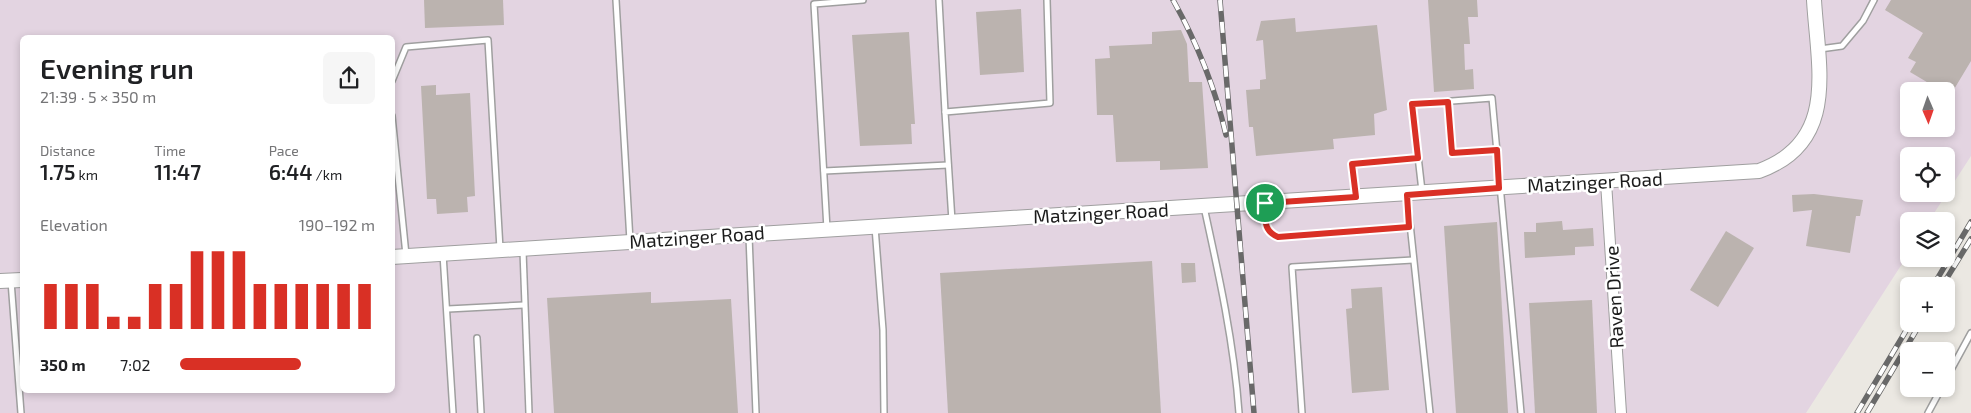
<!DOCTYPE html>
<meta charset="utf-8">
<style>
body{margin:0;font-family:"Exo 2",sans-serif;background:#f6f6f6;color:#202124;height:100vh;display:flex;flex-direction:column;font-size:19px;white-space:nowrap}
*{box-sizing:border-box;margin:0}
p{font-size:16px;color:#757577}
.icon{flex:none;width:28px;height:28px;fill:none;stroke:currentColor;stroke-width:2;stroke-linecap:round;stroke-linejoin:round}
.map{position:relative;flex:1;overflow:hidden}
.sheet{position:absolute;left:20px;top:35px;width:375px;height:358px;display:flex;flex-direction:column;background:#fff;border-radius:8px;box-shadow:0 2px 8px #0003}
.sheet>*{flex:none}
.needle{width:32px;rotate:178deg}
.tools{position:absolute;left:1900px;top:82px;display:grid;gap:10px}
.tools a{display:grid;place-items:center;width:55px;height:55px;border-radius:8px;background:#fff;box-shadow:0 2px 8px #0003;font-size:25px}
.pin{position:absolute;display:grid;place-items:center;width:42px;height:42px;color:#fff;margin:-21px;border:2px solid #fff;border-radius:50%;box-shadow:0 1px 5px #0007}
.round{display:grid;place-items:center;flex:none;width:52px;height:52px;border-radius:8px;background:#f6f6f6}
.headline{display:flex;align-items:center;justify-content:space-between;height:85px;padding:0 20px}
h1{font-size:28px;font-weight:600;line-height:38px}
.figures{display:grid;grid-template-columns:repeat(3,1fr);gap:8px;height:85px;padding:5px 20px}
.figures div{display:grid;align-content:center}
.figures b{font-size:21px;font-weight:600}
.figures small{font-size:14px;font-weight:400}
.figures p{font-size:14px}
.chart{height:140px;padding:10px 20px}
.chart p{display:flex;justify-content:space-between}
.chart svg{width:100%;height:90px;margin-top:5px;stroke:#d93025;stroke-width:6}
ul{padding:0 20px;list-style:none;font-size:16px}
li{display:grid;grid-template-columns:80px 60px 1fr;align-items:center;height:38px}
li i{height:12px;border-radius:6px;background:#d93025}
.map>svg:first-child{display:block}
.industrial{fill:#e3d4e1;fill-rule:evenodd}
.building{fill:#bbb3af}
.lines{fill:none;stroke-linecap:round;stroke-linejoin:round}
.service-casing{stroke:#9f9f9f;stroke-width:8}
.minor-casing{stroke:#9f9f9f;stroke-width:12}
.tertiary-casing{stroke:#9f9f9f;stroke-width:16}
.service{stroke:#fff;stroke-width:5}
.minor{stroke:#fff;stroke-width:10}
.tertiary{stroke:#fff;stroke-width:14}
.rail-casing{stroke:#696969;stroke-width:5.5}
.rail{stroke:#fff;stroke-width:4;stroke-dasharray:11;stroke-linecap:butt}
.route-casing{stroke:#fff;stroke-width:10}
.route{stroke:#d93025;stroke-width:6}
.labels{text-anchor:middle;stroke-width:5;stroke-linejoin:round;paint-order:stroke}
.street-label{font-size:19px;fill:#1b1b1b;stroke:#fff}
</style>
<div class="map">
<svg width="1971" height="413" viewBox="0 0 1971 413">
<rect width="100%" height="100%" fill="#ebe8e2"/>
<path class="industrial" d="M 0,0 L 1971,0 L 1971,156 L 1929,221 L 1909,221 L 1909,253 L 1806,413 L 0,413 ZM 22,38 L 392,38 L 392,390 L 22,390 ZM 1909,91 L 1946,91 L 1946,129 L 1909,129 ZM 1909,156 L 1946,156 L 1946,194 L 1909,194 Z"/>
<g class="building">
<path d="M 424,0 L 503,0 L 504,25 L 425,28 Z"/>
<path d="M 1428,0 L 1477,0 L 1478,17 L 1468,17 L 1470,44 L 1464,44 L 1465,70 L 1473,69 L 1474,89 L 1434,92 Z"/>
<path d="M 1891,0 L 1971,0 L 1971,61 L 1950,96 L 1946,91 L 1942,91 L 1910,72 L 1916,62 L 1908,58 L 1923,33 L 1885,10 Z"/>
<path d="M 1021,9 L 1024,72 L 980,75 L 976,12 Z"/>
<path d="M 1295,18 L 1296,32 L 1377,25 L 1387,110 L 1374,114 L 1375,135 L 1333,139 L 1334,149 L 1256,156 L 1253,127 L 1249,127 L 1246,90 L 1260,89 L 1260,80 L 1266,79 L 1263,40 L 1256,41 L 1261,21 Z"/>
<path d="M 1181,30 L 1187,44 L 1189,82 L 1202,82 L 1208,168 L 1160,170 L 1160,161 L 1116,162 L 1113,115 L 1097,115 L 1095,59 L 1110,58 L 1109,46 L 1152,44 L 1152,32 Z"/>
<path d="M 909,32 L 915,124 L 911,124 L 912,144 L 860,146 L 852,35 Z"/>
<path d="M 436,85 L 436,95 L 470,93 L 475,196 L 467,197 L 468,212 L 437,214 L 436,199 L 427,199 L 421,86 Z"/>
<path d="M 1814,194 L 1863,200 L 1860,216 L 1856,216 L 1850,253 L 1806,246 L 1812,210 L 1793,212 L 1792,195 Z"/>
<path d="M 1562,221 L 1563,230 L 1593,228 L 1594,246 L 1575,247 L 1575,255 L 1525,258 L 1524,232 L 1536,232 L 1536,223 Z"/>
<path d="M 1497,222 L 1508,413 L 1456,413 L 1444,226 Z"/>
<path d="M 1726,231 L 1754,248 L 1718,307 L 1690,290 Z"/>
<path d="M 1152,261 L 1161,413 L 948,413 L 940,273 Z"/>
<path d="M 1181,263 L 1195,263 L 1196,282 L 1182,283 Z"/>
<path d="M 1382,287 L 1389,390 L 1352,393 L 1346,309 L 1352,308 L 1351,289 Z"/>
<path d="M 651,292 L 651,303 L 731,299 L 738,413 L 554,413 L 547,298 Z"/>
<path d="M 1592,300 L 1597,413 L 1535,413 L 1529,303 Z"/>
</g>
<g class="lines">
<defs>
<g id="service">
<path d="M 616,0 L 630,241"/>
<path d="M 939,0 L 945,112"/>
<path d="M 1820,49 L 1842,46 L 1863,21 L 1874,0"/>
<path d="M 392,81 L 406,47 L 488,40 L 500,249"/>
<path d="M 1448,101 L 1452,153 L 1497,150"/>
<path d="M 392,116 L 406,255"/>
<path d="M 824,171 L 948,165"/>
<path d="M 1422,191 L 1412,104 L 1492,98 L 1521,413"/>
<path d="M 1355,194 L 1352,164 L 1418,158"/>
<path d="M 1407,195 L 1430,413"/>
<path d="M 1265,203 C 1265,219 1262,230 1278,237 L 1409,227"/>
<path d="M 1204,207 C 1219,275 1234,343 1239,413"/>
<path d="M 952,221 L 945,112 L 1050,103 L 1047,0"/>
<path d="M 875,227 L 883,330 L 884,413"/>
<path d="M 827,229 L 814,4 L 863,0"/>
<path d="M 749,236 L 756,413"/>
<path d="M 523,251 L 529,413"/>
<path d="M 443,254 L 453,413"/>
<path d="M 11,281 L 21,413"/>
<path d="M 448,309 L 524,305"/>
<path d="M 477,338 L 481,413"/>
<path d="M 1946,379 L 1971,333"/>
<path d="M 1302,413 L 1292,267 L 1413,260"/>
<path d="M 1928,413 L 1941,389"/>
</g>
<path id="minor" d="M 1606,182 L 1621,413"/>
<g id="tertiary">
<path d="M 392,257 L 1759,171 C 1839,142 1818,68 1814,0"/>
<path d="M 0,281 L 22,280"/>
</g>
</defs>
<use href="#service" class="service-casing"/>
<use href="#minor" class="minor-casing"/>
<use href="#tertiary" class="tertiary-casing"/>
<use href="#service" class="service"/>
<use href="#minor" class="minor"/>
<use href="#tertiary" class="tertiary"/>
<defs>
<g id="rail">
<path d="M 1173,0 C 1197,43 1215,87 1226,135"/>
<path d="M 1220,0 L 1254,413"/>
<path d="M 1933,286 L 1971,222"/>
<path d="M 1942,286 L 1971,239"/>
<path d="M 1857,413 L 1910,324"/>
<path d="M 1867,413 L 1920,324"/>
</g>
</defs>
<use href="#rail" class="rail-casing"/>
<use href="#rail" class="rail"/>
</g>
<g class="lines">
<defs>
<path id="route" d="M 1448,102 L 1452,153 L 1497,150 L 1499,188 L 1407,195 L 1409,227 L 1278,237 C 1262,230 1266,219 1265,203 L 1356,197 L 1352,164 L 1418,158 L 1412,104 Z"/>
</defs>
<use href="#route" class="route-casing"/>
<use href="#route" class="route"/>
</g>
<g class="labels">
<g class="street-label">
<text transform="translate(1595 182) rotate(-3)" y="7">Matzinger Road</text>
<text transform="translate(1101 213) rotate(-3)" y="7">Matzinger Road</text>
<text transform="translate(697 237) rotate(-4)" y="7">Matzinger Road</text>
<text transform="translate(1614 297) rotate(-93)" y="7">Raven Drive</text>
</g>
</g>
</svg>
<div class="tools">
<a><svg class="needle" viewBox="-14 -14 28 28"><path d="M0-13l5 13h-10z" fill="#e53935"/><path d="M0 13l5-13h-10z" fill="#757577"/></svg></a>
<a><svg class="icon" aria-label="locate" viewBox="0 0 24 24"><circle cx="12" cy="12" r="6"/><path d="M12 2v4M12 18v4M2 12h4M18 12h4"/></svg></a>
<a><svg class="icon" aria-label="layers" viewBox="0 0 24 24"><path d="M12 4l9 5-9 5-9-5zM3 14l9 5 9-5"/></svg></a>
<a>+</a>
<a>−</a>
</div>
<div class="pin" style="left:1265px;top:203px;background:#1e9e55"><svg class="icon" aria-label="arrive" viewBox="0 0 24 24"><path d="M6 21V4h12l-3 4 3 4H6"/></svg></div>
<section class="sheet">
<div class="headline"><div><h1>Evening run</h1><p>21:39 · 5 × 350 m</p></div><a class="round"><svg class="icon" aria-label="share" viewBox="0 0 24 24"><path d="M12 15V3M7 8l5-5 5 5M5 13v7h14v-7"/></svg></a></div>
<div class="figures">
<div><p>Distance</p><b>1.75<small> km</small></b></div>
<div><p>Time</p><b>11:47</b></div>
<div><p>Pace</p><b>6:44<small> /km</small></b></div>
</div>
<div class="chart"><p><span>Elevation</span>190–192 m</p>
<svg viewBox="0 0 160 44" preserveAspectRatio="none"><path d="M5 44V22M15 44V22M25 44V22M35 44V38M45 44V38M55 44V22M65 44V22M75 44V6M85 44V6M95 44V6M105 44V22M115 44V22M125 44V22M135 44V22M145 44V22M155 44V22"/></svg>
</div>
<ul>
<li><b>350 m</b>7:02<i style="width:62%"></i></li>
</ul>
</section>
</div>
